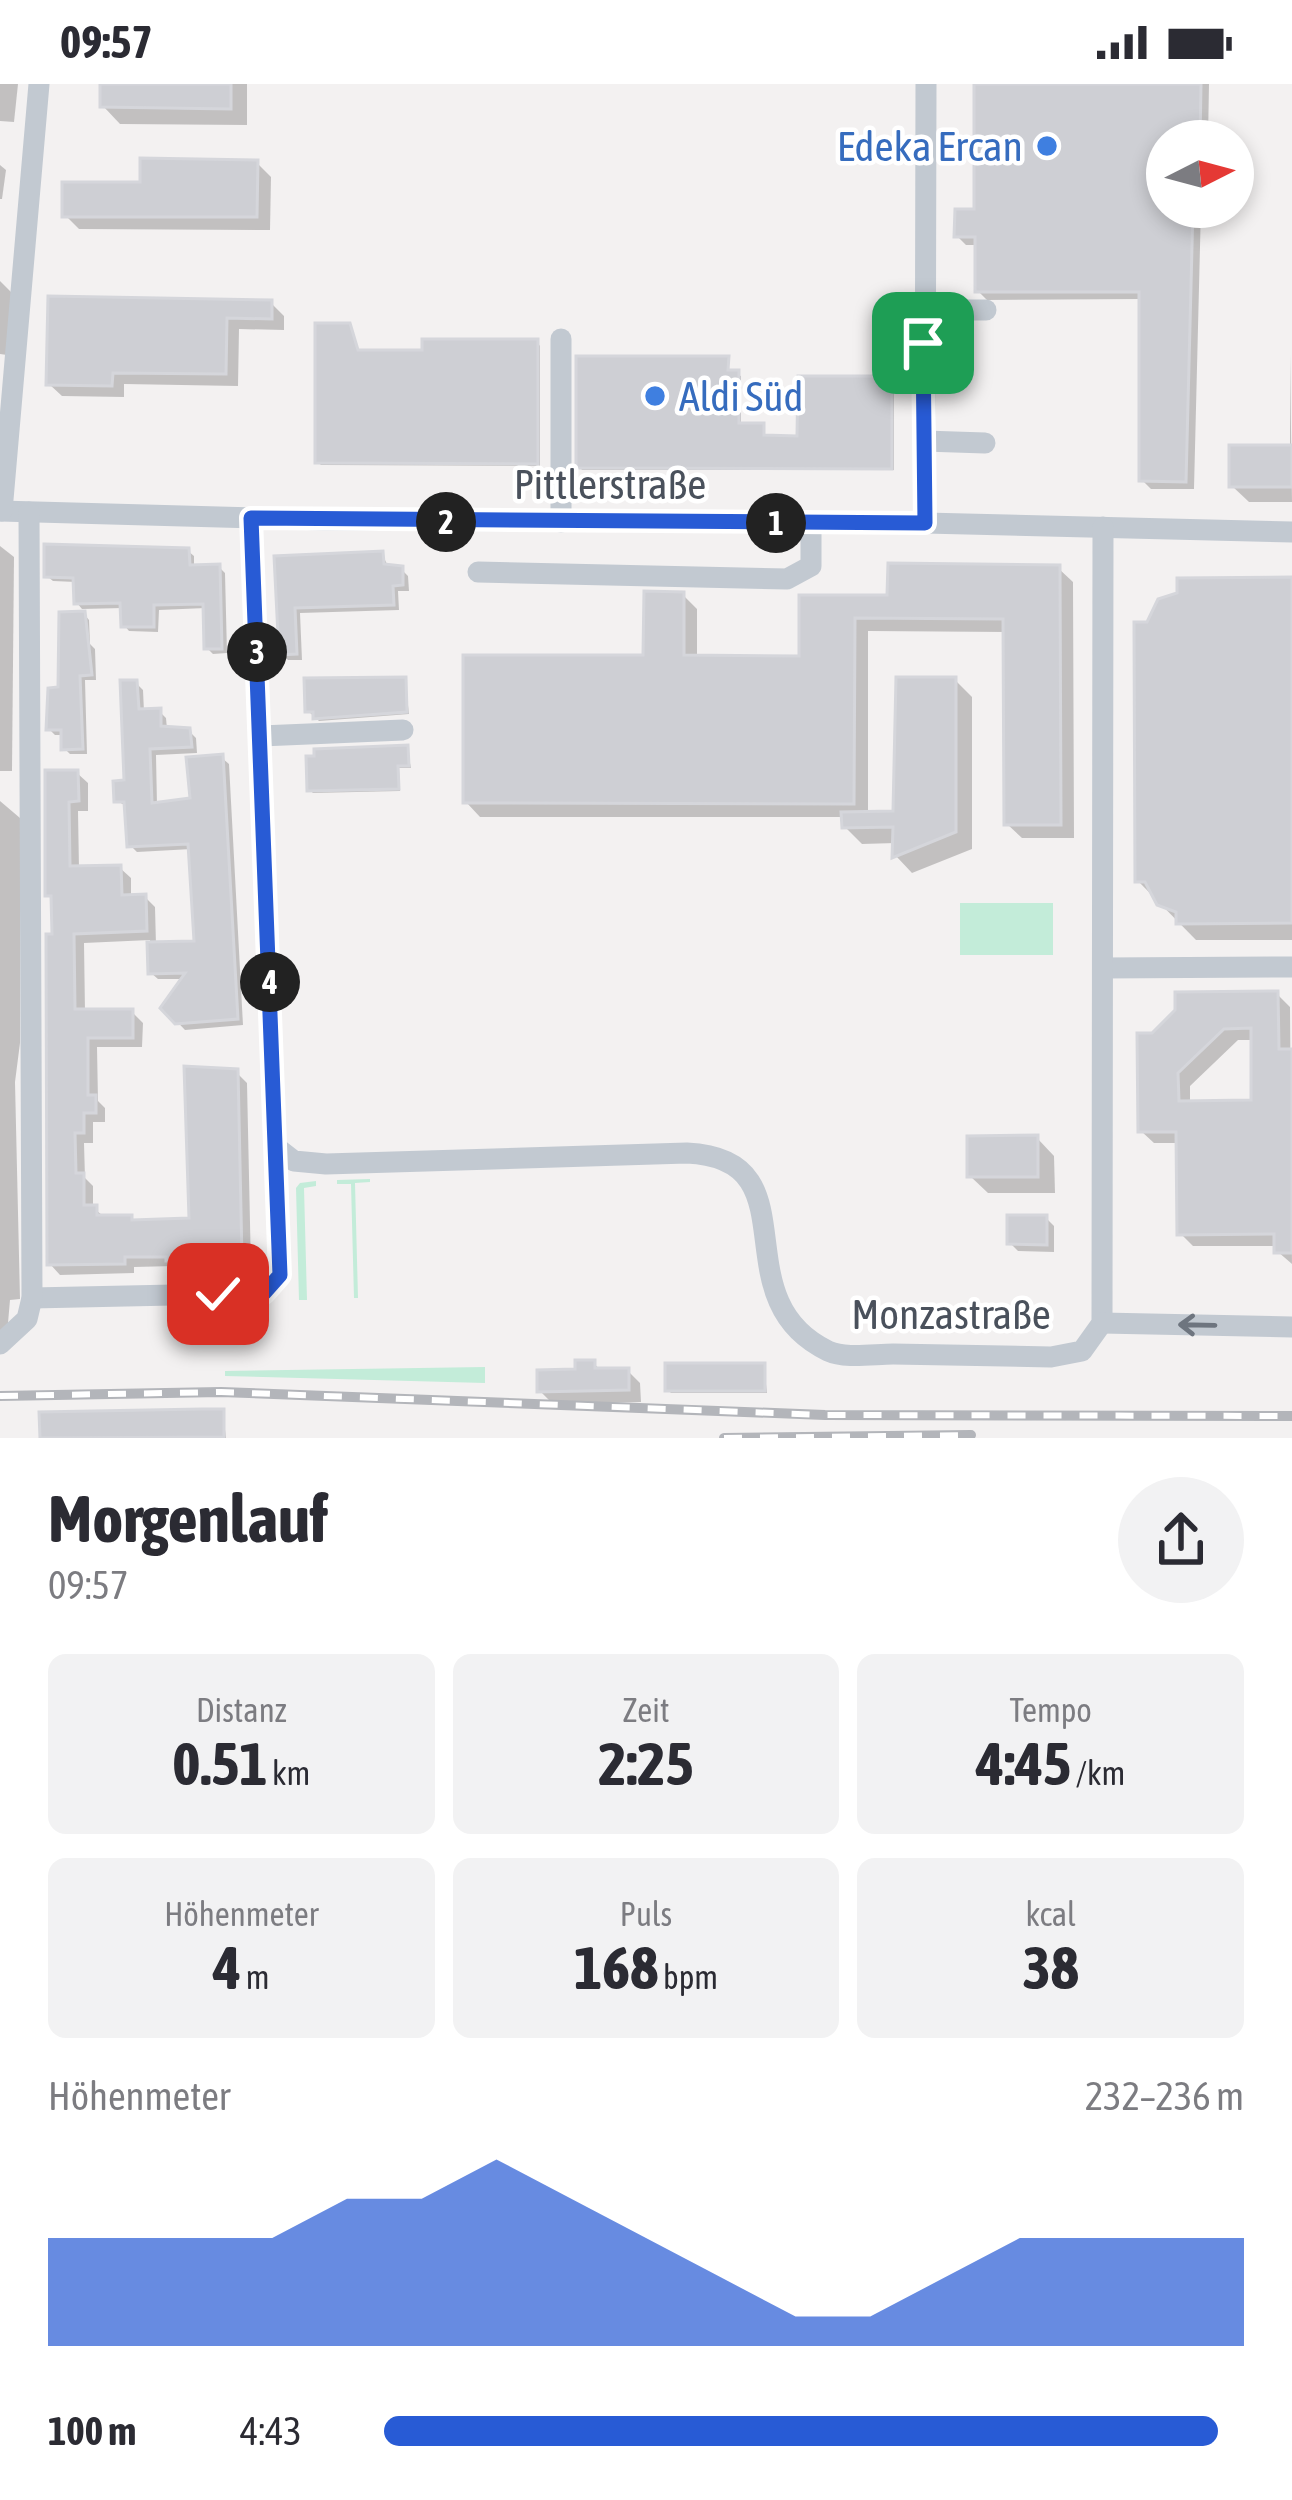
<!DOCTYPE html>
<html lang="de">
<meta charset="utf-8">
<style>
body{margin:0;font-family:"Asap Condensed",sans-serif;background:#f2f2f3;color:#2b2b33;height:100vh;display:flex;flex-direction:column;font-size:45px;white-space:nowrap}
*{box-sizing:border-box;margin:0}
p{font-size:39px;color:#7c7c81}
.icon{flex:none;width:66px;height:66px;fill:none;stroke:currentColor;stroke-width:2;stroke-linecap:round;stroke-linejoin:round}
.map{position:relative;height:1354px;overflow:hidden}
.sheet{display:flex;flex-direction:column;background:#fff;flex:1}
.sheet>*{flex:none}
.needle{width:78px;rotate:84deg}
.fabs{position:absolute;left:1146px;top:36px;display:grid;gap:24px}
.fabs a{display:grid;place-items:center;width:108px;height:108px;border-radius:50%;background:#fff;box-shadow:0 6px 18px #0003;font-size:60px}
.pin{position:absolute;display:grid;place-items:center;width:102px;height:102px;color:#fff;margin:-51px;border-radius:24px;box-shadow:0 6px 18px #0006}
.km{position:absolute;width:60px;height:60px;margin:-30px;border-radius:50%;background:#222;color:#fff;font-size:33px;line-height:60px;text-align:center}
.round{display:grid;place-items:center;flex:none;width:126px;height:126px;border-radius:63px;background:#f2f2f3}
.headline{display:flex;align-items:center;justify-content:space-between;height:204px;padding:0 48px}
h1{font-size:66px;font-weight:700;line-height:90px}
.figures{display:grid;grid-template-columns:repeat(3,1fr);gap:18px;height:204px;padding:12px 48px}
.figures div{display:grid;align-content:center;border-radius:18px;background:#f2f2f3;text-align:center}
.figures b{font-size:60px;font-weight:700}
.figures small{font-size:33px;font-weight:400}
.figures p{font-size:33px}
.chart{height:336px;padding:24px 48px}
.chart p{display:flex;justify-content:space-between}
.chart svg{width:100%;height:216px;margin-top:12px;fill:#285bd5;opacity:.7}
ul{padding:0 48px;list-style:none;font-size:39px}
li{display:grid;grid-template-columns:192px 144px 1fr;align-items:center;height:90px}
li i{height:30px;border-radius:15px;background:#285bd5}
.status{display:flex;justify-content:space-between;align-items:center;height:84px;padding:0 60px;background:#fff;direction:ltr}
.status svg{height:33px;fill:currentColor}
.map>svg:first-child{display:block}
.green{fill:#c3ecd9}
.shadow{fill:#0003;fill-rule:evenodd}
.building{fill:#cecfd4;stroke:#d5d6db;stroke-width:3;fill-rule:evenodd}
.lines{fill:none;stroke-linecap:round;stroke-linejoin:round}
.minor{stroke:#c2c9d1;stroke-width:21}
.rail-casing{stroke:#b3b5ba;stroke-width:10}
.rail{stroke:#fff;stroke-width:6;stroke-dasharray:18;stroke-linecap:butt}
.oneway{stroke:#6e757f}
.route-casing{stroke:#fff;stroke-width:24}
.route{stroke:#285bd5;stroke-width:15}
.shop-dot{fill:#3f7fe0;stroke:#fff;stroke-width:4.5}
.labels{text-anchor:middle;stroke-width:9;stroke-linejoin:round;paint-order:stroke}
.shop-label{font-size:42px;fill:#366cbe;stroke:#fff;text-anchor:end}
.street-label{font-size:42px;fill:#4a515c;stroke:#fff}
</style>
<div class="status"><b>09:57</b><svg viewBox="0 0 49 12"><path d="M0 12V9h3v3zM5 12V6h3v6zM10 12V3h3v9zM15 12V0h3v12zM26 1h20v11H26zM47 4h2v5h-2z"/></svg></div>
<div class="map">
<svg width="1292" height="1354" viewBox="0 0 1292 1354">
<rect width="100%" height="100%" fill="#f3f1f1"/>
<g class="green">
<rect x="960" y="819" width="93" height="52"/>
<path d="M 370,1095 L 370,1098 L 355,1099 L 358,1214 L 354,1214 L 351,1100 L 337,1100 L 337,1096 Z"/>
<path d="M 316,1097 L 316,1102 L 304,1104 L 307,1216 L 299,1216 L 296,1104 L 300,1099 Z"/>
<path d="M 485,1283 L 485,1299 L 225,1292 L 225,1287 Z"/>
</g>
<g class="shadow">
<path d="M 0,0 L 18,0 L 14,38 L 0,37 Z"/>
<path d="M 103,0 L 247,0 L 247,41 L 120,40 L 103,22 Z"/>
<path d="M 977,0 L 1209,0 L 1208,57 L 1167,57 L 1167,123 L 1201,123 L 1194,405 L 1151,405 L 1142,396 L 1142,215 L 987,216 L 978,207 L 978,161 L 966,161 L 957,152 L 977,128 Z"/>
<path d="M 257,79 L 271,93 L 270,146 L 79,145 L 65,131 L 143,101 Z"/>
<path d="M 0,81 L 6,86 L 2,115 L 0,115 Z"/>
<path d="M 0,197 L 12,209 L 7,271 L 0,270 Z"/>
<path d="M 51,216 L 271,219 L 284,232 L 284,246 L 239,245 L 238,302 L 124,300 L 124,313 L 62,312 L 49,300 Z"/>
<path d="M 349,242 L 360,269 L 425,269 L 537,258 L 540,262 L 540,382 L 321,381 L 318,378 Z"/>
<path d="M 1290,270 L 1292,418 L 1249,418 L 1232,402 L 1290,364 Z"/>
<path d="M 727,275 L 730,289 L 741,292 L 741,342 L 763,342 L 766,354 L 800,355 L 891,295 L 894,298 L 894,386 L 582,386 L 579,382 Z"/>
<path d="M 0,462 L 14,473 L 12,687 L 0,687 Z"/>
<path d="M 188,467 L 194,472 L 194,484 L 219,483 L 225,489 L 227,569 L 213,570 L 207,564 L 206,524 L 159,526 L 158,548 L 129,547 L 124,541 L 123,524 L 82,525 L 77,519 L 76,498 L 53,497 L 47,492 Z"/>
<path d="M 382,470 L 389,484 L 401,485 L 408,492 L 409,507 L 398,507 L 399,526 L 300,529 L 302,576 L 288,576 L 282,570 L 277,474 Z"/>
<path d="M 1058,484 L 1073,498 L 1074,754 L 1022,754 L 1007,740 L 1006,548 L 868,547 L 868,730 L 896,729 L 955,596 L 972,613 L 972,765 L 912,789 L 896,772 L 896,759 L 862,760 L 844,742 L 844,733 L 480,733 L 466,718 L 646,574 L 683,511 L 697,525 L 697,574 L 802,575 L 802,514 L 890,514 Z"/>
<path d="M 1292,496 L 1292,856 L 1196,856 L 1138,797 Z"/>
<path d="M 84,530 L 89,536 L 90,560 L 95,565 L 96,596 L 85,596 L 87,670 L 70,670 L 64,664 L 64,651 L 55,651 L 49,645 Z"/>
<path d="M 405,596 L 409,630 L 319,637 L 308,627 Z"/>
<path d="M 136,599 L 143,606 L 144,628 L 159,627 L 166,634 L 167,645 L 189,647 L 196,654 L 197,669 L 156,671 L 157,721 L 193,716 L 222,674 L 229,680 L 243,941 L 185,946 L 164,924 L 184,895 L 158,895 L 151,889 L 150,856 L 84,859 L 85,928 L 132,928 L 143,939 L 142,963 L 97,963 L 98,1017 L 105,1024 L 105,1038 L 93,1038 L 93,1059 L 84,1059 L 85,1094 L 93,1102 L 93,1124 L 106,1134 L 131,1134 L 136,1139 L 193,1137 L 236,988 L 247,999 L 251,1185 L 179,1186 L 175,1182 L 134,1183 L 134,1189 L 60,1191 L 50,1180 L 55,853 L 54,816 L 48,811 L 48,689 L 77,689 L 88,699 L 88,727 L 78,727 L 79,785 L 120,784 L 131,794 L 131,813 L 145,813 L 155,823 L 156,861 L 197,860 L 192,765 L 137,768 L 130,761 L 128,723 L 117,717 L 127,699 Z"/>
<path d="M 407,664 L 411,684 L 399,684 L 400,707 L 313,709 L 310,706 Z"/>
<path d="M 0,717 L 20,734 L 20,959 L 15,998 L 20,1215 L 10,1216 L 8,1239 L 0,1251 Z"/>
<path d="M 1277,910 L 1290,923 L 1292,1180 L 1277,1167 L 1277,1162 L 1193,1162 L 1180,1149 L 1179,1059 L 1154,1059 L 1141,1047 L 1153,952 ZM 1238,956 L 1254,956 L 1254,1019 L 1190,1020 L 1190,1002 Z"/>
<path d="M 1037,1054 L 1054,1072 L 1055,1109 L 988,1109 L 970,1092 Z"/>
<path d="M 1046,1134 L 1054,1142 L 1054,1168 L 1018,1167 L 1010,1159 Z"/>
<path d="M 593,1279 L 602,1287 L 628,1287 L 640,1299 L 641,1318 L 553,1320 L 540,1307 Z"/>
<path d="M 764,1282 L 767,1309 L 671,1309 L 668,1306 Z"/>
<path d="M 223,1328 L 226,1354 L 43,1354 L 42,1331 Z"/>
</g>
<g class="building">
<path d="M 100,0 L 231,0 L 231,25 L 100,23 Z"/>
<path d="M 974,0 L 1201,0 L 1200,57 L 1167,57 L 1167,123 L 1193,123 L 1186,398 L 1139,397 L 1139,208 L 975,208 L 975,153 L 954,153 L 955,125 L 974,125 Z"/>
<path d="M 140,74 L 258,76 L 257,133 L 62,133 L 62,98 L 140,98 Z"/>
<path d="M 48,212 L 272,216 L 272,235 L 227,234 L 226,290 L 113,289 L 112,302 L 46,301 Z"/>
<path d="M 315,239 L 350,239 L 358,266 L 422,266 L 422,255 L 538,255 L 538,380 L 315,379 Z"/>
<path d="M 576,272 L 729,272 L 728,286 L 739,286 L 739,339 L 764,339 L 764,351 L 797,352 L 798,292 L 892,292 L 892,385 L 576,384 Z"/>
<rect x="1229" y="361" width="63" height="42"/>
<path d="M 44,460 L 189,464 L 190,481 L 220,480 L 222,565 L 204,565 L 203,520 L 154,521 L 154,543 L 121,543 L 120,519 L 74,520 L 73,494 L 44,493 Z"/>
<path d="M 383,467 L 384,480 L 403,482 L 403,501 L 393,502 L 394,521 L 295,524 L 297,570 L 279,571 L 274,472 Z"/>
<path d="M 888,479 L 1060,481 L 1061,741 L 1004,741 L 1003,535 L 855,534 L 854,720 L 463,719 L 463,571 L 643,571 L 644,507 L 684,508 L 684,571 L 799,572 L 799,511 L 887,511 Z"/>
<path d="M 1292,493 L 1292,839 L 1176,840 L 1176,828 L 1157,821 L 1145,798 L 1135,798 L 1134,538 L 1147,538 L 1158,515 L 1177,509 L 1177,494 Z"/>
<path d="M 85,527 L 92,591 L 80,592 L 83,665 L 61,666 L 61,646 L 46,646 L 48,604 L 58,603 L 59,528 Z"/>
<path d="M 406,593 L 407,628 L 313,635 L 313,628 L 305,628 L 304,594 Z"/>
<path d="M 896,593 L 956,593 L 956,748 L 892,774 L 893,743 L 842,744 L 841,728 L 893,727 Z"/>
<path d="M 120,596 L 137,596 L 139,625 L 161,624 L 161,642 L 190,644 L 192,663 L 150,665 L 152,719 L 190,714 L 186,673 L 223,670 L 238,935 L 175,940 L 160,924 L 185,889 L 148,890 L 147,858 L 194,857 L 188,760 L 127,763 L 124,718 L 114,718 L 113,697 L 124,696 Z"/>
<path d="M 408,661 L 409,682 L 398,682 L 399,705 L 307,707 L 306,672 L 314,672 L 314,665 Z"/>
<path d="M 45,686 L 78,686 L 79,717 L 69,718 L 70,782 L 121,781 L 122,811 L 146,810 L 147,847 L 74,850 L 75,925 L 133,925 L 133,954 L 88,954 L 88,1011 L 96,1011 L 96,1029 L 84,1029 L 84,1049 L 75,1049 L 76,1089 L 84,1089 L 84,1121 L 97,1121 L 97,1131 L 132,1131 L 132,1136 L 189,1134 L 184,982 L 238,985 L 242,1175 L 166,1177 L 166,1173 L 125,1173 L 125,1180 L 47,1181 L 46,850 L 52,850 L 51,812 L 45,812 Z"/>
<path d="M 1278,907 L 1279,965 L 1292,965 L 1292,1169 L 1274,1169 L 1274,1150 L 1177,1151 L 1176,1048 L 1138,1048 L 1137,949 L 1152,949 L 1175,926 L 1175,908 ZM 1251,944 L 1251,1016 L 1179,1017 L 1178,989 L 1224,945 Z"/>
<path d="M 1038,1051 L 1038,1093 L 967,1093 L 967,1052 Z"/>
<path d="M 1007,1131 L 1047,1131 L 1047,1161 L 1007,1160 Z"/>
<path d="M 575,1276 L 595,1276 L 595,1284 L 629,1284 L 629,1306 L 537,1308 L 537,1286 L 575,1285 Z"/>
<rect x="665" y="1279" width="100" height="28"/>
<path d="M 202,1325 L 224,1325 L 224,1353 L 40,1354 L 39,1328 Z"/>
</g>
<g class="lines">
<g class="minor">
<path d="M 923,226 L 986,226"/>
<path d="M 924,357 L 985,359"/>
<path d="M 0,427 L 325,436 L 925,439 L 1292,448"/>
<path d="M 2,427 L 39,0"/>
<path d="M 561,438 L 561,255"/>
<path d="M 925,439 L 926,0"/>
<path d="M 478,488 L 787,495 L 811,482 L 811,439"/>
<path d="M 261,652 L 403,646"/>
<path d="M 1103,884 L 1292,883"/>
<path d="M 276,1063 L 294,1077 L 326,1080 L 687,1069 C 816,1075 718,1214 828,1267 C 845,1275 874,1270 893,1270 C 945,1271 998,1272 1051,1273 L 1082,1267 L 1102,1239 L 1103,443"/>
<path d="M 32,1214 L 264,1209 L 280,1191 L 251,434"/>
<path d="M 1102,1239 L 1292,1243"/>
<path d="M 0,1260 L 27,1235 L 32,1214 L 29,428"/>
</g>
<defs>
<g id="rail">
<path d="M 0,1312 L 221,1308 L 825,1331 L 1292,1332"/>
<path d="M 724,1354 L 971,1351"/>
</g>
</defs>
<use href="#rail" class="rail-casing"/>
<use href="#rail" class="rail"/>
</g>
<defs><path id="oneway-shaft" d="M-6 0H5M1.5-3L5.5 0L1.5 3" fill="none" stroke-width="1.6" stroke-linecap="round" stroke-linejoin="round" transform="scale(3)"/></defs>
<use class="oneway" href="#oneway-shaft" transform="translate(1197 1241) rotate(-179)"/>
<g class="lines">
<defs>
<path id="route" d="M 218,1210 L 264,1209 L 280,1191 L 251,434 L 925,439 L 923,259"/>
</defs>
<use href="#route" class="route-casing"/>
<use href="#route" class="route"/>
</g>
<g class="shop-dot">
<circle cx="1047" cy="62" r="12"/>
<circle cx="655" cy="312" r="12"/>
</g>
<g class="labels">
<g class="shop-label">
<text x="1023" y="77">Edeka Ercan</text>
<text x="679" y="327" text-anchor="start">Aldi Süd</text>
</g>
<g class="street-label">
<text x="610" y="415">Pittlerstraße</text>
<text x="951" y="1245">Monzastraße</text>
</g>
</g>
</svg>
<div class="fabs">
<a><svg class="needle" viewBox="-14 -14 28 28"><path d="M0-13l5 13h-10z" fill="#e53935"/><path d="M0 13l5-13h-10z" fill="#7c7c81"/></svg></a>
</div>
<div class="pin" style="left:923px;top:259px;background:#1e9e55"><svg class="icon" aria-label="arrive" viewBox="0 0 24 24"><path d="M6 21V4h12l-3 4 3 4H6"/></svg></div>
<div class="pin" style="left:218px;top:1210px;background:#d93025"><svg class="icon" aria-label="check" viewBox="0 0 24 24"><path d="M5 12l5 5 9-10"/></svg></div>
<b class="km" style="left:776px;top:439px">1</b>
<b class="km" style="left:446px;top:438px">2</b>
<b class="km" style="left:257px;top:568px">3</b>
<b class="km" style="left:270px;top:898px">4</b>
</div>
<section class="sheet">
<div class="headline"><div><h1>Morgenlauf</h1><p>09:57</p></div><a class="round"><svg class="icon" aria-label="share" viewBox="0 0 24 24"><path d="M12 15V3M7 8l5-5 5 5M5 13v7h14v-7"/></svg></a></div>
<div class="figures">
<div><p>Distanz</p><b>0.51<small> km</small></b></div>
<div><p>Zeit</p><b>2:25</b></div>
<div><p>Tempo</p><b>4:45<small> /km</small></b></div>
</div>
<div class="figures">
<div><p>Höhenmeter</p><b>4<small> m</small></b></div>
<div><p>Puls</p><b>168<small> bpm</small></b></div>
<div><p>kcal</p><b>38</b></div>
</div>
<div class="chart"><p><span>Höhenmeter</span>232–236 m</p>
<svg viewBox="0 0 160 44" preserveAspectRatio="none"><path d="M0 44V22L10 22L20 22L30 22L40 14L50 14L60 6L70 14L80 22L90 30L100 38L110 38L120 30L130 22L140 22L150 22L160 22V44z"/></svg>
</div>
<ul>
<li><b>100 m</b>4:43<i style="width:97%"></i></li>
</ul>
</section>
